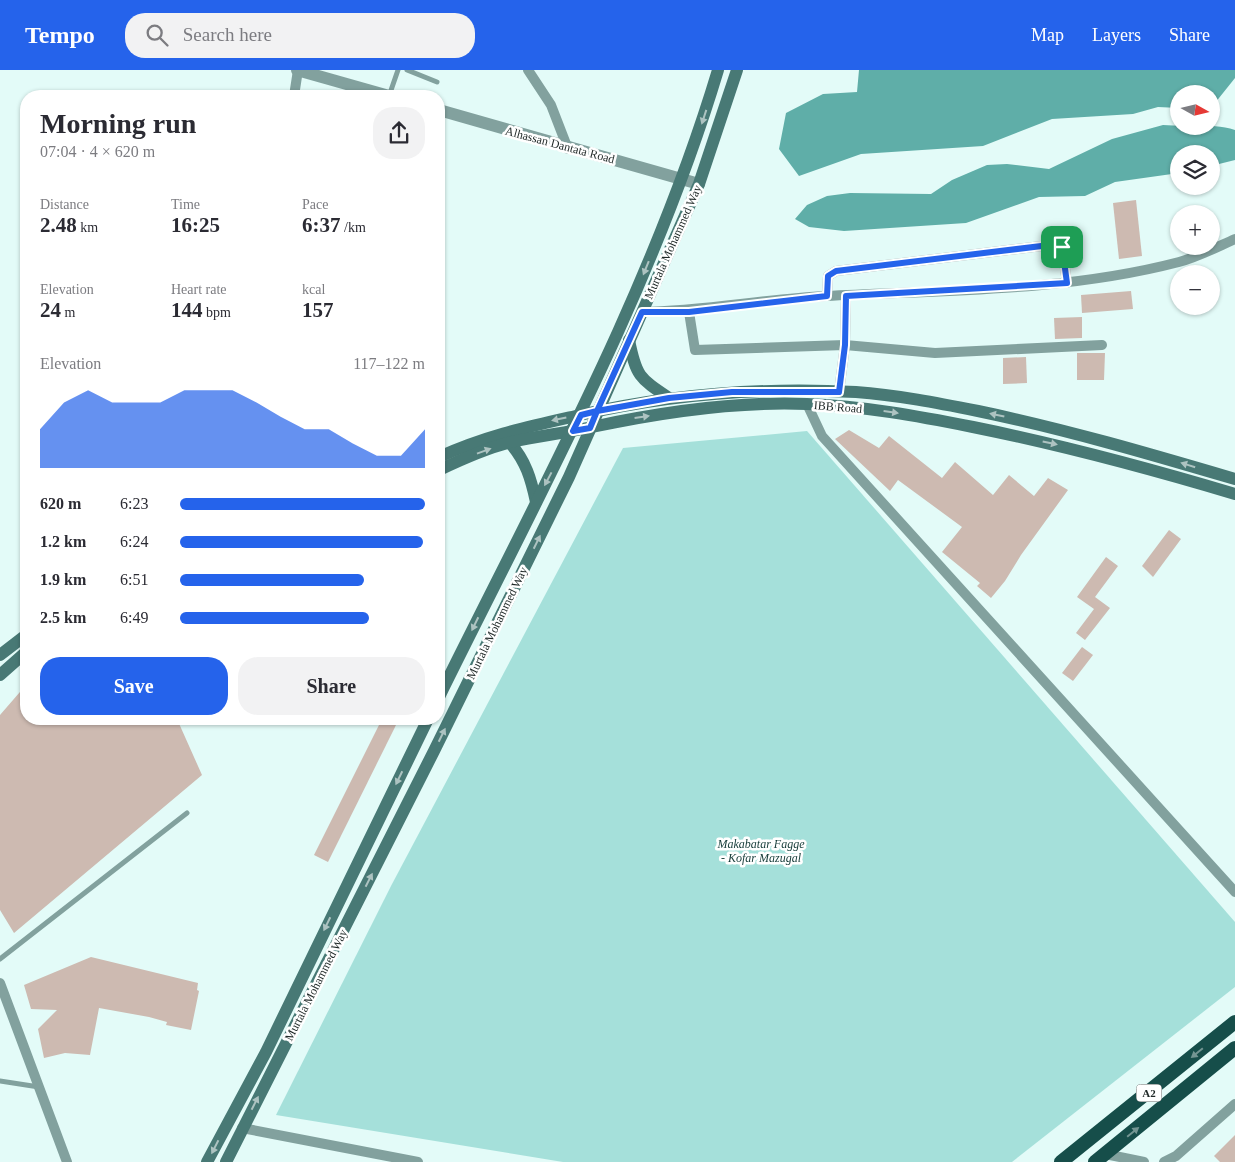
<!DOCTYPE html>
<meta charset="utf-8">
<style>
body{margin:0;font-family:Georgia,serif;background:#f2f2f3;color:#2b2b33;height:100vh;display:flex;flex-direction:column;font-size:19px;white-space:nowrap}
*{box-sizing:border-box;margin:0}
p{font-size:16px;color:#7c7c81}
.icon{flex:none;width:28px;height:28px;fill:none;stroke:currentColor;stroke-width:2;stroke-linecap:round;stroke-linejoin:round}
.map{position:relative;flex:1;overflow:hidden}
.panel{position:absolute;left:20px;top:20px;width:425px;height:635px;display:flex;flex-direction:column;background:#fff;border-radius:20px;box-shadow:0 1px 4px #0004}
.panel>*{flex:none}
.needle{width:32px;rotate:98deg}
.buttons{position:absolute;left:1170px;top:15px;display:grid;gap:10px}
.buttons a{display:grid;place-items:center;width:50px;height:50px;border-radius:50%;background:#fff;box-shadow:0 1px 4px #0004;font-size:25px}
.pin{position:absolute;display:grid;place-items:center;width:42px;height:42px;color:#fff;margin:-21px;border-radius:10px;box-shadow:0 2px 8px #0006}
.round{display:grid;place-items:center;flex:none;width:52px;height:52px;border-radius:20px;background:#f2f2f3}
.summary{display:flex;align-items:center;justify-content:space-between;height:85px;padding:0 20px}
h1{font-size:28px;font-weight:700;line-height:38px}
.metrics{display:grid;grid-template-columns:repeat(3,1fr);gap:8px;height:85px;padding:5px 20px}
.metrics div{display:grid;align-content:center}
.metrics b{font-size:21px;font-weight:700}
.metrics small{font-size:14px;font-weight:400}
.metrics p{font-size:14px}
.chart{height:140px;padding:10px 20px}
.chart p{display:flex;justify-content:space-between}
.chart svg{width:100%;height:90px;margin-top:5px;fill:#2563eb;opacity:.7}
.cta{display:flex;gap:10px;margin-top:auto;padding:10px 20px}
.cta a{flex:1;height:58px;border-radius:20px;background:#2563eb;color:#fff;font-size:20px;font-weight:700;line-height:58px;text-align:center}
.cta a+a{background:#f2f2f3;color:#2b2b33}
ul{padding:0 20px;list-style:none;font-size:16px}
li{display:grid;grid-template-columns:80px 60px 1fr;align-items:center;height:38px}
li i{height:12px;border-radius:6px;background:#2563eb}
header{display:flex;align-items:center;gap:30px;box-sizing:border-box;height:70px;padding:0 25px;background:#2563eb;color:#fff}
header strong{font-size:24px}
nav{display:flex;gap:28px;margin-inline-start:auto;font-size:18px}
.search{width:350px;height:45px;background:#f2f2f3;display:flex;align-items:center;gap:12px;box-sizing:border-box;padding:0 18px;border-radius:20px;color:#7c7c81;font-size:19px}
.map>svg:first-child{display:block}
.green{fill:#a5e0da}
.water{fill:#5faea8}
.building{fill:#cdbab1}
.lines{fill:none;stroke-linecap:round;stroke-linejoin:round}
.service{stroke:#82a19e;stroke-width:5}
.minor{stroke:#82a19e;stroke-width:10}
.tertiary{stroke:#82a19e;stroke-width:12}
.secondary{stroke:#487975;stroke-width:12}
.trunk{stroke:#164e4a;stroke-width:14}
.oneway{fill:#adc3c1}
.oneway2{fill:#739592}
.route-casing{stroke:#fff;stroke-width:10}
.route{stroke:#2563eb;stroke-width:6}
.labels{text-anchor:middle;stroke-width:5;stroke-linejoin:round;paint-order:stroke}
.shield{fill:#fff;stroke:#626867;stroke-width:1}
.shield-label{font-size:11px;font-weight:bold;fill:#1e2726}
.street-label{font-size:12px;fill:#1e2726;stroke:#fff}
.park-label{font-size:12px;font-style:italic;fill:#153b38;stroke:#fff}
</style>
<header>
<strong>Tempo</strong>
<div class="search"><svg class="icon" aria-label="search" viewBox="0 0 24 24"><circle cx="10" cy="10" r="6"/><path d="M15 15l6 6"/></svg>Search here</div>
<nav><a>Map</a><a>Layers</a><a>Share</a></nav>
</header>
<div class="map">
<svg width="1235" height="1092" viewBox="0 0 1235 1092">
<rect width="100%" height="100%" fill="#e3fbf8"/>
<path class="green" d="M 807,361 L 1235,852 L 1235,917 L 1012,1092 L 563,1092 L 276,1045 L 391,816 L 623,378 Z"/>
<g class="water">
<path d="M 859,0 L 1235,0 L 1235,8 L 1211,38 L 1211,24 L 1179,24 L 1179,38 L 1158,37 L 1133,44 L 1052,49 L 983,76 L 861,84 L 799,106 L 779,79 L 786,43 L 823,24 L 857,22 Z"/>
<path d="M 1163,55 C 1188,57 1212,53 1235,60 L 1235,90 L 1211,96 L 1211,84 L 1179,84 L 1179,103 L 1115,112 L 1085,126 L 1039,127 L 966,153 L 844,161 L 809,157 L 795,149 L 807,135 L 827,126 L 850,123 L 931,124 L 952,110 L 987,95 L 1007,94 L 1049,99 L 1112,69 Z"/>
</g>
<g class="building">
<path d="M 1136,130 L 1142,186 L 1119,189 L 1113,133 Z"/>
<path d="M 1131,221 L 1133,239 L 1082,243 L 1081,225 Z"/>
<path d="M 1082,247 L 1082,268 L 1055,269 L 1054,248 Z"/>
<path d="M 1077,283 L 1105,283 L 1104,310 L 1077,310 Z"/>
<path d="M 1026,287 L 1027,313 L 1003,314 L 1003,288 Z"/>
<path d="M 849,360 L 879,378 L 889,366 L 942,408 L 955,392 L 993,425 L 1009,405 L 1034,426 L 1048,408 L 1068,420 L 1021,485 L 1005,511 L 991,528 L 977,516 L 980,513 L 942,482 L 962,457 L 898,410 L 890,421 L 835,369 Z"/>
<path d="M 1169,460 L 1181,469 L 1153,507 L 1142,496 Z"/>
<path d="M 1106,487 L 1118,496 L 1095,527 L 1110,538 L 1085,570 L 1076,563 L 1094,539 L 1077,527 Z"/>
<path d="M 1082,577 L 1093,585 L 1073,611 L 1062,603 Z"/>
<path d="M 26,615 L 26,649 L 177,649 L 202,705 L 14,863 L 0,840 L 0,645 Z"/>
<path d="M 382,649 L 399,649 L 328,792 L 314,785 Z"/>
<path d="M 91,887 L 198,913 L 197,920 L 199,921 L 191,960 L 166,955 L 167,952 L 149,947 L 99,938 L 90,985 L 65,983 L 44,988 L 38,959 L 57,940 L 31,939 L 24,915 Z"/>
<path d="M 1235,1065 L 1235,1092 L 1220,1092 L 1214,1086 Z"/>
</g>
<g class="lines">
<g class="service">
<path d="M 407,0 L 437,12"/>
<path d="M 389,26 L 398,0"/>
<path d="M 0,889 L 187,743"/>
<path d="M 0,1011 L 39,1017"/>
</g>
<g class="minor">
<path d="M 528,0 L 551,35 L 568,79"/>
<path d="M 294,26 L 298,0"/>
<path d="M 827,226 L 828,206 L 836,201 L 1058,174 L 1062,177 L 1067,213"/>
<path d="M 642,242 C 704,241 764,229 826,226 C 944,220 1064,222 1179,192 C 1198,187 1217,177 1235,169"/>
<path d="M 689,242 L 695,280 L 845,275 L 935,283 L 1102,275"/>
<path d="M 839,322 L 845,275 L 846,226"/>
<path d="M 807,334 L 822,366 L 1235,822"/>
<path d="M 0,913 L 67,1092"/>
<path d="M 242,1058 L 418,1092"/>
<path d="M 1105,1084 L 1144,1092"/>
<path d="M 1164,1092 L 1176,1086 L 1235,1034"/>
</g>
<g class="tertiary">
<path d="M 297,0 L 389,26"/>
<path d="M 439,40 L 699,114"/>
</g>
<g class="secondary">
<path d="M 629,270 C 636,306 639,308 669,328"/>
<path d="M 510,373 C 526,391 531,409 536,432"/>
<path d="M 439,387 C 488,365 527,357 580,345 C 671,324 763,317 856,322 C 897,325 938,333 978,341 C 1065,359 1150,384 1235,409"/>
<path d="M 439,400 C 462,389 486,378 511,372 C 538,366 565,363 592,357 C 662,342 735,331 807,334 C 863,336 918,346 973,357 C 1062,375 1148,398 1235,424"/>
<path d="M 0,585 L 26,565"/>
<path d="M 0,605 L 26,582"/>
<path d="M 439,627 C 540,422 652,220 718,0"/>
<path d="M 207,1092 L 266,982 L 428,649"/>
<path d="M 226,1092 L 434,681 L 569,407 L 699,114 L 737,0"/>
</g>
<g class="trunk">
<path d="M 1061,1092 L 1235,952"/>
<path d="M 1095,1092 L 1235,978"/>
</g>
</g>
<defs><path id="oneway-solid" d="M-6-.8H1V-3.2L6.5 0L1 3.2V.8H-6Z" transform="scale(1.25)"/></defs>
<g class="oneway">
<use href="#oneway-solid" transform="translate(704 47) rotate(108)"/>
<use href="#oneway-solid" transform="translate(646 198) rotate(112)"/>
<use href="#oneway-solid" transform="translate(891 342) rotate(8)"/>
<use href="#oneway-solid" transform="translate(997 345) rotate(-168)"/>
<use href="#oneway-solid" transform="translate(642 347) rotate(-8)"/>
<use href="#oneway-solid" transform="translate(559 349) rotate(168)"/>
<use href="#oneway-solid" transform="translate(1050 373) rotate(12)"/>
<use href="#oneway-solid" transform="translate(484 381) rotate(-20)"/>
<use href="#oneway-solid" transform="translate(1188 395) rotate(-163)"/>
<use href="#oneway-solid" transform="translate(548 409) rotate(118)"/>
<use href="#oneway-solid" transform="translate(537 472) rotate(-64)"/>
<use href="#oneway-solid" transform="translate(475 554) rotate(116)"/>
<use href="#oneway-solid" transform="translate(442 665) rotate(-64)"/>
<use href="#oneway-solid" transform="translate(399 708) rotate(116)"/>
<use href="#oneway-solid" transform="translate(369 810) rotate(-63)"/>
<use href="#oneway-solid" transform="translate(327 854) rotate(116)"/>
<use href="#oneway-solid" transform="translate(255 1033) rotate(-63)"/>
<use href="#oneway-solid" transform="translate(215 1077) rotate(117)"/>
</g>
<g class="oneway2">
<use href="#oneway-solid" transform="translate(1197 983) rotate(141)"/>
<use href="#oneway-solid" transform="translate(1133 1062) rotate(-39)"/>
</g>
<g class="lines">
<defs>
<path id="route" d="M 1062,177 L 1058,174 L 836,201 L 828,206 L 827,226 L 689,242 L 642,242 L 597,341 L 581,345 L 573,361 L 590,358 L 597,341 L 669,328 L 732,322 L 839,322 L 845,275 L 846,226 L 1067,213 L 1062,177"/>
</defs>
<use href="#route" class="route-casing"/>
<use href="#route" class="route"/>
</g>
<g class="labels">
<rect class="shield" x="1136.5" y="1014.5" width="25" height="17" rx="4"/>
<g class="shield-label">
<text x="1149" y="1027">A2</text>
</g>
<g class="street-label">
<text transform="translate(560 75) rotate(15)" y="4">Alhassan Dantata Road</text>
<text transform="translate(673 172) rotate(-66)" y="4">Murtala Mohammed Way</text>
<text transform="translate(838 337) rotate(5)" y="4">IBB Road</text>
<text transform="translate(497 553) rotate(-64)" y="4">Murtala Mohammed Way</text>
<text transform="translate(316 915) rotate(-63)" y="4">Murtala Mohammed Way</text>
</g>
<g class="park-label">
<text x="761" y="778">Makabatar Fagge<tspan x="761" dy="14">- Kofar Mazugal</tspan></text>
</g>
</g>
</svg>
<div class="buttons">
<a><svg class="needle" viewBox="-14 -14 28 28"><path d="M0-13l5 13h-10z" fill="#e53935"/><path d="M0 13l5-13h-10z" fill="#7c7c81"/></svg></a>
<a><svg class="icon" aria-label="layers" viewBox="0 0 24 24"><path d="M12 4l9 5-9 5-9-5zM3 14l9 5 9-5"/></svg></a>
<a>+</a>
<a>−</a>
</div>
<div class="pin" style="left:1062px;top:177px;background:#1e9e55"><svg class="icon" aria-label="arrive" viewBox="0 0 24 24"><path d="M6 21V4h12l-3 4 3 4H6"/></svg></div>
<section class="panel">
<div class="summary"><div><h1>Morning run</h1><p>07:04 · 4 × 620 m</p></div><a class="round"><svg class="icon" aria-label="share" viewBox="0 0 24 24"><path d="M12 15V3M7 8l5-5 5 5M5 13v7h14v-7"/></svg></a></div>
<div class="metrics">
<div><p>Distance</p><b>2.48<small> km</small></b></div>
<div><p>Time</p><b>16:25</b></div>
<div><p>Pace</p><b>6:37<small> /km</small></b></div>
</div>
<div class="metrics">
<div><p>Elevation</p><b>24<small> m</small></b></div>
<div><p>Heart rate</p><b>144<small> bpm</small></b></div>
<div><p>kcal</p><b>157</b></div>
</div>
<div class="chart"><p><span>Elevation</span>117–122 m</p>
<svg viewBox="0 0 160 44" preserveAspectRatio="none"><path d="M0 44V25L10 12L20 6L30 12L40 12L50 12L60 6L70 6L80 6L90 12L100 19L110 25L120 25L130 32L140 38L150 38L160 25V44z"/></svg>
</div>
<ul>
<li><b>620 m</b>6:23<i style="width:100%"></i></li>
<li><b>1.2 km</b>6:24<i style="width:99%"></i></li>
<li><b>1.9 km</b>6:51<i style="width:75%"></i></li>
<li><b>2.5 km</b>6:49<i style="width:77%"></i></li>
</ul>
<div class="cta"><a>Save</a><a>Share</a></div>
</section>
</div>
